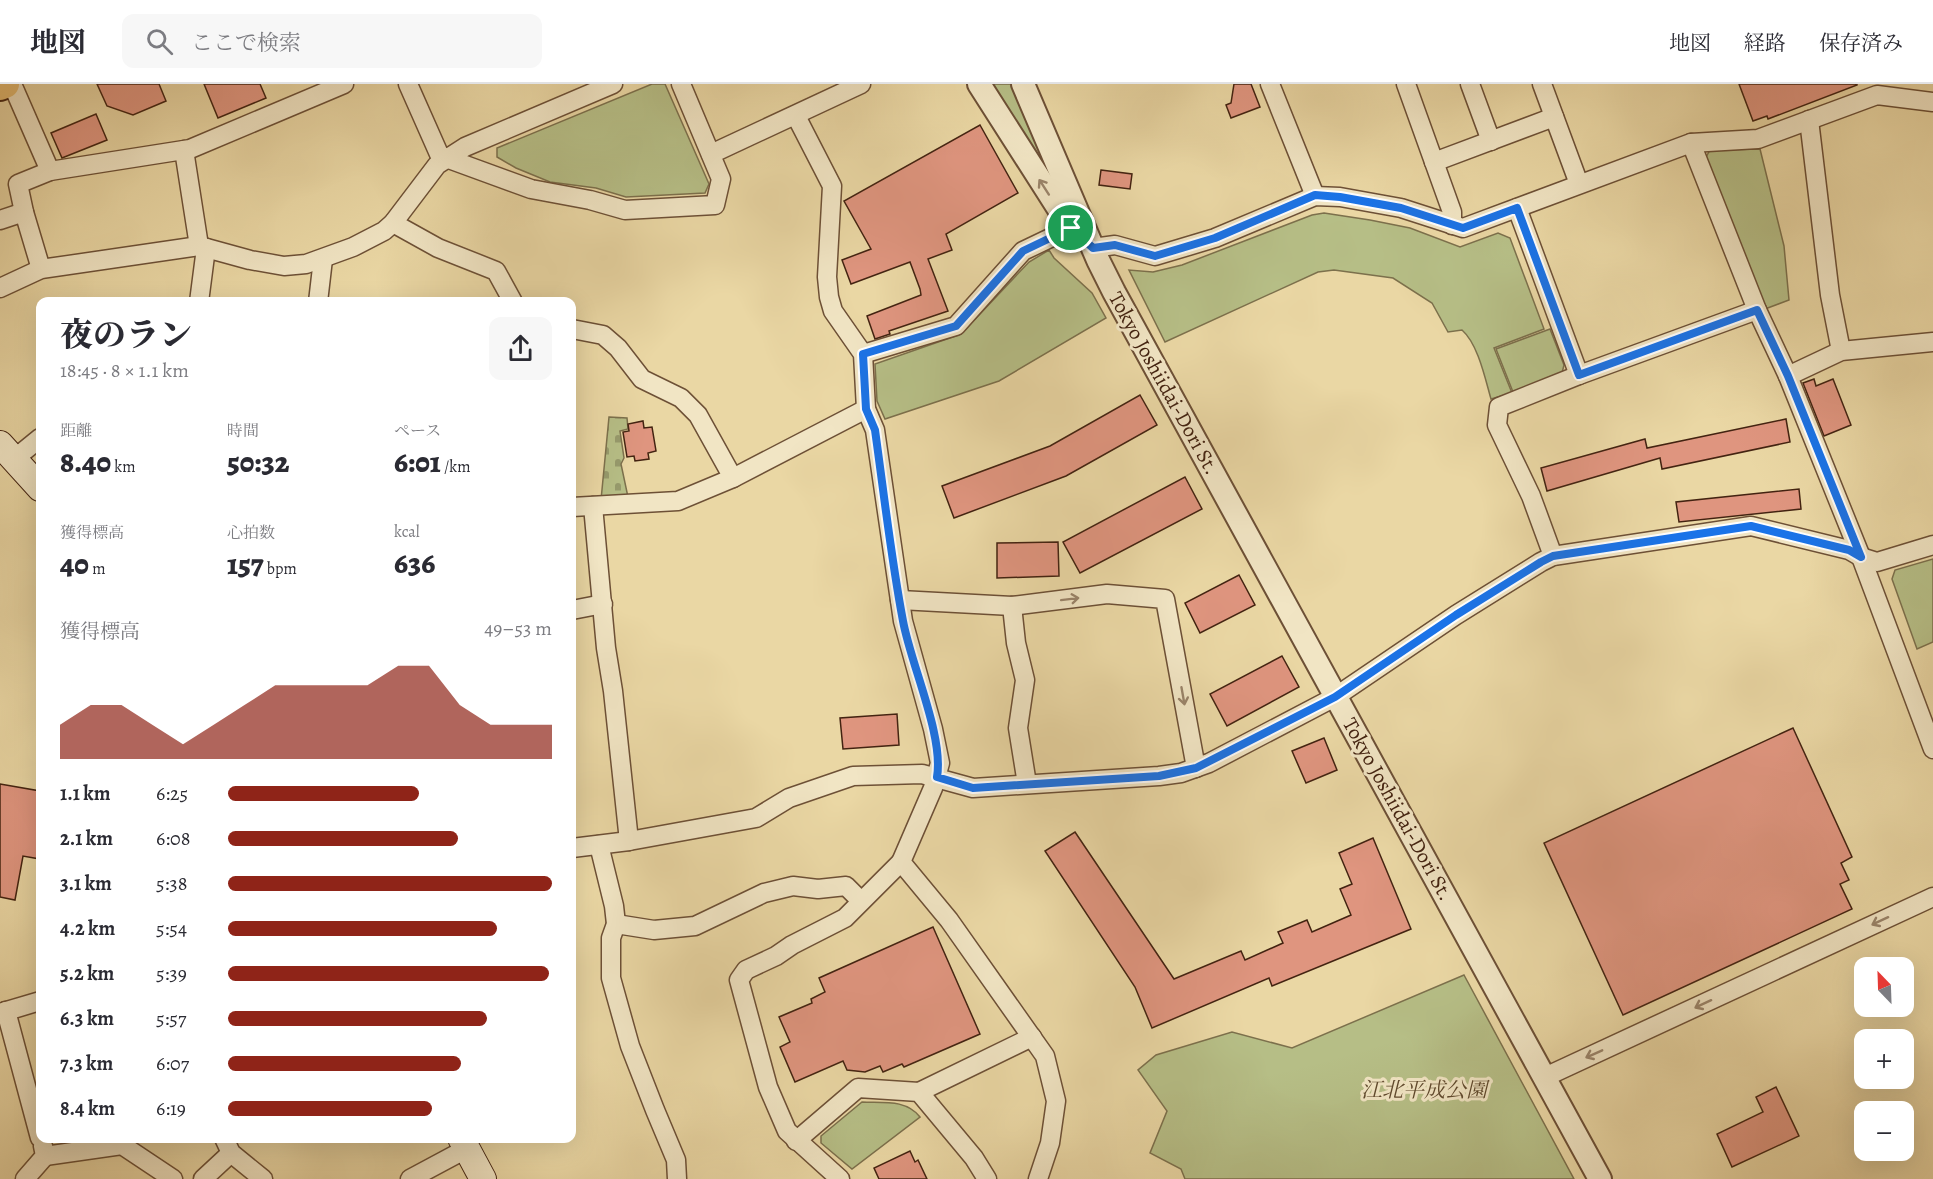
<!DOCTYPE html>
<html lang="ja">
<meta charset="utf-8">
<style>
body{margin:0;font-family:Alegreya,"Noto Serif JP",serif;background:#f7f7f7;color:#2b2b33;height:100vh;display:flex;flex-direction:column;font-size:22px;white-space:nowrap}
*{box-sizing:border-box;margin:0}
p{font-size:20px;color:#7c7c81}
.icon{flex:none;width:33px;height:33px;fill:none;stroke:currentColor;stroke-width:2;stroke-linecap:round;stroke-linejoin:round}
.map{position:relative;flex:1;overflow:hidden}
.side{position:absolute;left:36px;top:213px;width:540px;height:846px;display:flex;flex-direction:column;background:#fff;border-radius:12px;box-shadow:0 6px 24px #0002}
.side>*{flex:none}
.needle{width:39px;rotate:337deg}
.buttons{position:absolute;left:1854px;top:873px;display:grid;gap:12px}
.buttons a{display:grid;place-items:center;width:60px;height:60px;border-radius:12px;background:#fff;box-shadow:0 6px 24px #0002;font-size:30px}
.pin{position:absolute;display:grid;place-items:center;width:51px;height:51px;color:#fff;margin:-26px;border:3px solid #fff;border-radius:50%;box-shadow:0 2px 6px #0007}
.round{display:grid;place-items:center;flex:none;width:63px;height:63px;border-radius:12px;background:#f7f7f7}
.headline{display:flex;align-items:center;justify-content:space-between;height:102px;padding:0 24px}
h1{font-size:33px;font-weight:800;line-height:45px}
.stats{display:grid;grid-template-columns:repeat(3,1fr);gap:9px;height:102px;padding:6px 24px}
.stats div{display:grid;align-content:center}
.stats b{font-size:30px;font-weight:800}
.stats small{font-size:16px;font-weight:400}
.stats p{font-size:16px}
.chart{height:168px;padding:12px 24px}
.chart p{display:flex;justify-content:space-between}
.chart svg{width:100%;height:108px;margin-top:6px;fill:#8f2418;opacity:.7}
ul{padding:0 24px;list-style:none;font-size:20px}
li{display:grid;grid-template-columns:96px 72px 1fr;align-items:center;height:45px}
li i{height:15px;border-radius:8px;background:#8f2418}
header{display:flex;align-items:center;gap:36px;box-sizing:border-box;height:84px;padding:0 30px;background:#fff;border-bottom:2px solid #e1e1e2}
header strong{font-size:28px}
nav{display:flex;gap:33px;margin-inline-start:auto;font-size:21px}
.search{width:420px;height:54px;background:#f7f7f7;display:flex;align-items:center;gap:15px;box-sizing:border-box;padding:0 21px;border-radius:12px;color:#7c7c81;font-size:22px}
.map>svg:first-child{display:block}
.green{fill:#b6be86;stroke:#7c704c;stroke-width:1.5}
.cemetery{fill:url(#cemetery-stones);stroke:#7c704c;stroke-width:1.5}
.building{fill:#df957f;stroke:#432311;stroke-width:1.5}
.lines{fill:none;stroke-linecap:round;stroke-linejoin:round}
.minor-casing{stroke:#6d5036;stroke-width:21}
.tertiary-casing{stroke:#6d5036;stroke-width:26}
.secondary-casing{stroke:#432311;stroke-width:28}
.primary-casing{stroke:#432311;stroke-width:32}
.minor{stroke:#f1e5c4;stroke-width:18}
.tertiary{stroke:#f1e5c4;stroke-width:22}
.secondary{stroke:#f1e5c4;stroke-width:26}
.primary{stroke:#e5bc72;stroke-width:28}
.oneway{stroke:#9a846a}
.route-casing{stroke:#fff;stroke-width:12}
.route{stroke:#1a73e8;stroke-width:8}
.labels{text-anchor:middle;stroke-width:6;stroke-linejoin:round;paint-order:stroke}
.street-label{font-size:21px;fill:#432311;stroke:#f1e5c4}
.park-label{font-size:21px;font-style:italic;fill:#604a2e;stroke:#f1e5c4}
</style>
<header>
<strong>地図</strong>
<div class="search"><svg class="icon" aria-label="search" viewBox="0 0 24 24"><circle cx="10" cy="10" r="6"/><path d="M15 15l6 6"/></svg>ここで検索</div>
<nav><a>地図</a><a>経路</a><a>保存済み</a></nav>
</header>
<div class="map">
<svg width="1933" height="1095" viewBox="0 0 1933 1095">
<defs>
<pattern id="cemetery-stones" width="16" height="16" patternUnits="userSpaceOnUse" patternTransform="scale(1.5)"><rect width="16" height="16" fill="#b6be86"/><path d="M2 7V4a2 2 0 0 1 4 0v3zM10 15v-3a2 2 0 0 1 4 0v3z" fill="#969a6c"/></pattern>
</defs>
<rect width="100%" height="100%" fill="#ead7a4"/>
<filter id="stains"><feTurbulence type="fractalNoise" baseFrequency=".00333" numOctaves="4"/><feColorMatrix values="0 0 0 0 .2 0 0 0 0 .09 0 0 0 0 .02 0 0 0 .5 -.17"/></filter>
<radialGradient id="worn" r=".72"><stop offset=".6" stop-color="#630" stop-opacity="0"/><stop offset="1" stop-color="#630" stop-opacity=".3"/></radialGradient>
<g class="green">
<path d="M 652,0 L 665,0 L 709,100 L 705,109 L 626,113 L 596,104 L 550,98 L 516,84 L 497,73 L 497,64 Z"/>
<path d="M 989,0 L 1014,0 L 1066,119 Z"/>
<path d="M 1760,65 L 1784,162 L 1789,216 L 1765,225 L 1705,75 L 1710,66 Z"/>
<path d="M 1324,129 L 1370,136 L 1410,144 L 1460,163 L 1498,149 L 1510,154 L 1544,245 L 1494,264 L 1512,309 L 1491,315 C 1485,294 1478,260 1462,246 L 1448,248 L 1432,219 L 1393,194 L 1334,186 L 1318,188 L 1165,258 L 1129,186 L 1153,188 L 1182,181 L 1312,131 Z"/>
<path d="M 1049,166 L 1054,174 L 1092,209 L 1106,234 L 999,297 L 885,335 L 877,317 L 875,280 L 961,250 L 1029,178 Z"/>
<path d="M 1550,245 L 1564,281 L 1562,289 L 1513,308 L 1496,265 Z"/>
<path d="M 1933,475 L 1933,558 L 1917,565 L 1892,495 L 1895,486 Z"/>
<path d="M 1464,891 L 1574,1095 L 1185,1095 L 1181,1085 L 1150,1069 L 1167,1027 L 1138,986 L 1156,971 L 1232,948 L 1292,964 Z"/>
<path d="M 862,1018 C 883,1019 906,1015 920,1033 L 852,1085 L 821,1059 L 821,1052 Z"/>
</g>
<path class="cemetery" d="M 609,333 L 627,334 L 628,345 L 620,347 L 624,374 L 621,380 L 628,413 L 601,416 Z"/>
<g class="building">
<path d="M 97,0 L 159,0 L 166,17 L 133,31 L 107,22 Z"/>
<path d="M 204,0 L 260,0 L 266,14 L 218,34 Z"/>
<path d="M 1234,0 L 1251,0 L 1260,23 L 1231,34 L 1226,21 L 1231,19 Z"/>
<path d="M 1739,0 L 1857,0 L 1857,1 L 1768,35 L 1767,32 L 1753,37 Z"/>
<path d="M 96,30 L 107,56 L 62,74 L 51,49 Z"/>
<path d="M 980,41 L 1018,109 L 946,150 L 952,166 L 928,175 L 948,227 L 889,247 L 890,250 L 875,255 L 867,232 L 921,211 L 920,205 L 910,178 L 851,200 L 842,176 L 871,165 L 844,117 Z"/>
<path d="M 1101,86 L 1132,90 L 1130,105 L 1099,101 Z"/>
<path d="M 1814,295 L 1816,302 L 1833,295 L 1851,341 L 1824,352 L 1803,299 Z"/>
<path d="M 1140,311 L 1157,341 L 1066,392 L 954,434 L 942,402 L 1050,362 Z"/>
<path d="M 1786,335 L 1790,358 L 1662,385 L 1660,374 L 1547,407 L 1541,384 L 1645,355 L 1647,364 Z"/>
<path d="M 643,337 L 644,344 L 652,343 L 656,367 L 648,369 L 649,375 L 635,377 L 634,372 L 627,373 L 623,348 L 629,347 L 628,340 Z"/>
<path d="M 1185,393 L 1202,425 L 1080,489 L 1063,458 Z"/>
<path d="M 1799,405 L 1801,425 L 1679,438 L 1676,418 Z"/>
<path d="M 1058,458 L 1059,492 L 997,494 L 997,459 Z"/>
<path d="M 1239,491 L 1255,521 L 1200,549 L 1185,519 Z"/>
<path d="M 1282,572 L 1299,603 L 1227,642 L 1210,610 Z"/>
<path d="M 897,630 L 899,661 L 843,665 L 840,634 Z"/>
<path d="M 1793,644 L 1852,773 L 1841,779 L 1849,796 L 1840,800 L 1852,825 L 1623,931 L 1544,759 Z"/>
<path d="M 1324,654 L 1337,686 L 1306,699 L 1292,667 Z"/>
<path d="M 0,700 L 40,707 L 40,775 L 23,772 L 15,816 L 0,813 Z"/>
<path d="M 1075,748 L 1174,895 L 1241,867 L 1245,876 L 1283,859 L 1278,848 L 1307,836 L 1312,848 L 1351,831 L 1340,805 L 1352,800 L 1339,769 L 1373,754 L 1411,845 L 1272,902 L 1269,894 L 1152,944 L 1135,903 L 1045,767 Z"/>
<path d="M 933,843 L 980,950 L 904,983 L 902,980 L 883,988 L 880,982 L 865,988 L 847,986 L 843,977 L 795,998 L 780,963 L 790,958 L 779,933 L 812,919 L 811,915 L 825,908 L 819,894 Z"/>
<path d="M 1776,1003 L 1799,1052 L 1732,1083 L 1717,1050 L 1763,1028 L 1756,1013 Z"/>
<path d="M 910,1067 L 915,1078 L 918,1076 L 927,1095 L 879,1095 L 874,1084 Z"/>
</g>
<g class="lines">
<defs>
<g id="minor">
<path d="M 12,0 L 50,87"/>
<path d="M 408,0 L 439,70 L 446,74 L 531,105 L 590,116 L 625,126 L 715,121 L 721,95 L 681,0"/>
<path d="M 1270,0 L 1315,112"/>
<path d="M 1406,0 L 1452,128 L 1452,141"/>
<path d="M 1470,0 L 1491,57"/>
<path d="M 1542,0 L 1579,100"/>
<path d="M 796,32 L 832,102 L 827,193 L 829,213 L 833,227 L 863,270 L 866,325 L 875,346 L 903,537 L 933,645 L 940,679 L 933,704 L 901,778 L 949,836 L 1045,972 L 1056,1017 L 1050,1059 L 1038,1095"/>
<path d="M 1809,36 L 1830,211 L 1841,267"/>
<path d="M 1691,59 L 1757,226 L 1788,292 L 1861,473 L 1933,665"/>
<path d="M 184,66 L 199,162"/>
<path d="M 711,70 L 861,0"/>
<path d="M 1434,78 L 1554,33"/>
<path d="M 1517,124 L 1579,291"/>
<path d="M 0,136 L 24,128"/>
<path d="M 393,139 L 438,164 L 496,187 L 513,218"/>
<path d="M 1093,164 L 1115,161 L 1155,172 L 1215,154 L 1315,112 L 1340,113 L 1401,124 L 1463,144 L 1691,59 L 1758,55 L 1877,11 L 1933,18"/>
<path d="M 41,185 L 24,128 L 18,100 L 50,87 L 190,65 L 344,0"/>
<path d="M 0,204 L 41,185 L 199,162 L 250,176 L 284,182 L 306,180 L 353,163 L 384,147 L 393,139 L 437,81 L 465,63 L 613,0"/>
<path d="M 199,218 L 206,164"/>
<path d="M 318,218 L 323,175"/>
<path d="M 572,245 L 603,251 L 618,264 L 642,295 L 681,314 L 698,331 L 733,394"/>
<path d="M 863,270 L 956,242 L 1023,167 L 1071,144"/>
<path d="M 1788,292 L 1841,267 L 1933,258"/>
<path d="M 13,376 L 40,354"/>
<path d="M 593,422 L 606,564 L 613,607 L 629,757"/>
<path d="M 572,423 L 678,417 L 733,394 L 866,325"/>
<path d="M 1553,472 L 1531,412 L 1497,341 L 1499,323 L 1579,291 L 1757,226"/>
<path d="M 900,516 L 1012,522 L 1107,510 L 1165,515 L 1196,684"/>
<path d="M 1012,522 L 1016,559 L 1025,596 L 1018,644 L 1027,700"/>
<path d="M 572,526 L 603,520"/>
<path d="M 599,761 L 614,822 L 616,840 L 611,854 L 611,894 L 630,962 L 655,1026 L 676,1076 L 677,1095"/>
<path d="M 572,764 L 629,757 L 756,734 L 789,714 L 853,692 L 922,690 L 973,704 L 1159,692 L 1181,689 L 1209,679 L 1335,613 L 1456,531 L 1541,478 L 1553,472 L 1751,442 L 1849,466 L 1861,473 L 1877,478 L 1933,461"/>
<path d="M 616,840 L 654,846 L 695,842 L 764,809 L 793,802 L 818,805 L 846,802 L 861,817"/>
<path d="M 6,927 L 40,1054"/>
<path d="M 0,929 L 40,917"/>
<path d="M 1545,993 L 1933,813"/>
<path d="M 919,1008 L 1032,953"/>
<path d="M 224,1054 L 231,1069 L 263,1095"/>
<path d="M 796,1057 L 858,1004 L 919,1008 L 974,1074 L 987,1095"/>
<path d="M 45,1072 L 122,1061 L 173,1095"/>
<path d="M 25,1095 L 45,1072 L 43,1062"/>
<path d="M 203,1095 L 231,1069"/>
<path d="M 410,1095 L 466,1065"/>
<path d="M 840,1095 L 787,1047 L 768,1003 L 739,896 L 746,886 L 776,872 L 792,861 L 845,834 L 901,778"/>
</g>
<g id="tertiary">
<path d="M 979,0 L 1071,144 L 1081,153"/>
<path d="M 1023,0 L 1098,176 L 1114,208 L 1600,1095"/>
</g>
<g id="secondary">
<path d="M 0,360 L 40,404"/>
<path d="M 461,1054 L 483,1095"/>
</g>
<path id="primary" d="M 0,2 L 5,0"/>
</defs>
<use href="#minor" class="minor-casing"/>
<use href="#tertiary" class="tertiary-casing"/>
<use href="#secondary" class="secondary-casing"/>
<use href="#primary" class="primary-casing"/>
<use href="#minor" class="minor"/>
<use href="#tertiary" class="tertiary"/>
<use href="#secondary" class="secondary"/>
<use href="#primary" class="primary"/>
</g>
<defs><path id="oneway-shaft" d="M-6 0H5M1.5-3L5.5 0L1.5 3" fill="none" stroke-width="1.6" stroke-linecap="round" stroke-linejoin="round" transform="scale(1.5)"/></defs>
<g class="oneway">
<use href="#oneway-shaft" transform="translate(1044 103) rotate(-123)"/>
<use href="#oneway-shaft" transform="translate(1070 515) rotate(-7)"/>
<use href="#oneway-shaft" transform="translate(1183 612) rotate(80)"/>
<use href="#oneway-shaft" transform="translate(1880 837) rotate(155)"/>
<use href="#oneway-shaft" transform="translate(1703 920) rotate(155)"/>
<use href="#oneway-shaft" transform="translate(1594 970) rotate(156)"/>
</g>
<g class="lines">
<defs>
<path id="route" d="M 1315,111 L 1340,113 L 1401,124 L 1463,144 L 1517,124 L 1579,291 L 1757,226 L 1788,292 L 1861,473 L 1849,466 L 1751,442 L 1553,472 L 1541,478 L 1456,531 L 1335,613 L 1196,684 L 1159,692 L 973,704 L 937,693 C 944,652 911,581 903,537 C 891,474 884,410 875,346 L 866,325 L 863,270 L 956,242 L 1023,167 L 1071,144 L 1093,164 L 1115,161 L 1155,172 L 1215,154 Z"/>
</defs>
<use href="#route" class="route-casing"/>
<use href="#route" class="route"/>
</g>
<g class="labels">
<g class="street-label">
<text transform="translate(1164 299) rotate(61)" y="7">Tokyo Joshiidai-Dori St.</text>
<text transform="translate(1398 725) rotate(61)" y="7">Tokyo Joshiidai-Dori St.</text>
</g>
<g class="park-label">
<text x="1424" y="1013">江北平成公園</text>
</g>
</g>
<rect width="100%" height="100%" filter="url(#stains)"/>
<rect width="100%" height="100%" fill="url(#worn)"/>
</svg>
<div class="buttons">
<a><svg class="needle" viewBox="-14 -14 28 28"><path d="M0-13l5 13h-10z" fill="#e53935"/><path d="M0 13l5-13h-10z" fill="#7c7c81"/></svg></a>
<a>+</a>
<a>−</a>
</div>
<div class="pin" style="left:1071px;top:144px;background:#1e9e55"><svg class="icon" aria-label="arrive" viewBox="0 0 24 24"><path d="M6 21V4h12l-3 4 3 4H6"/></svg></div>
<section class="side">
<div class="headline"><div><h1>夜のラン</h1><p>18:45 · 8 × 1.1 km</p></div><a class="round"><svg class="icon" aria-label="share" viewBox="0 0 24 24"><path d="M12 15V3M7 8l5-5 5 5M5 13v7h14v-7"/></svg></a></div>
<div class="stats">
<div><p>距離</p><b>8.40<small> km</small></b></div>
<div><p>時間</p><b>50:32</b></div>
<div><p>ペース</p><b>6:01<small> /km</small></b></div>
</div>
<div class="stats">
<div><p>獲得標高</p><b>40<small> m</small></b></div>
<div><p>心拍数</p><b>157<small> bpm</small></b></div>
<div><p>kcal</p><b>636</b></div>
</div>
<div class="chart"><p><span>獲得標高</span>49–53 m</p>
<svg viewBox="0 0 160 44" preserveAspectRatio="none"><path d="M0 44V30L10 22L20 22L30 30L40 38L50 30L60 22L70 14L80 14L90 14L100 14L110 6L120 6L130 22L140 30L150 30L160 30V44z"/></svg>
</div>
<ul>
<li><b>1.1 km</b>6:25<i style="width:59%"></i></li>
<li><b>2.1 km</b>6:08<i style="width:71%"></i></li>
<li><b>3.1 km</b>5:38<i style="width:100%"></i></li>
<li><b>4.2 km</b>5:54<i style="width:83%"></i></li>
<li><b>5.2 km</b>5:39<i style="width:99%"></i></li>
<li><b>6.3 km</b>5:57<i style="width:80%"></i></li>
<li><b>7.3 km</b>6:07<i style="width:72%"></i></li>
<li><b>8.4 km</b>6:19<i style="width:63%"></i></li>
</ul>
</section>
</div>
